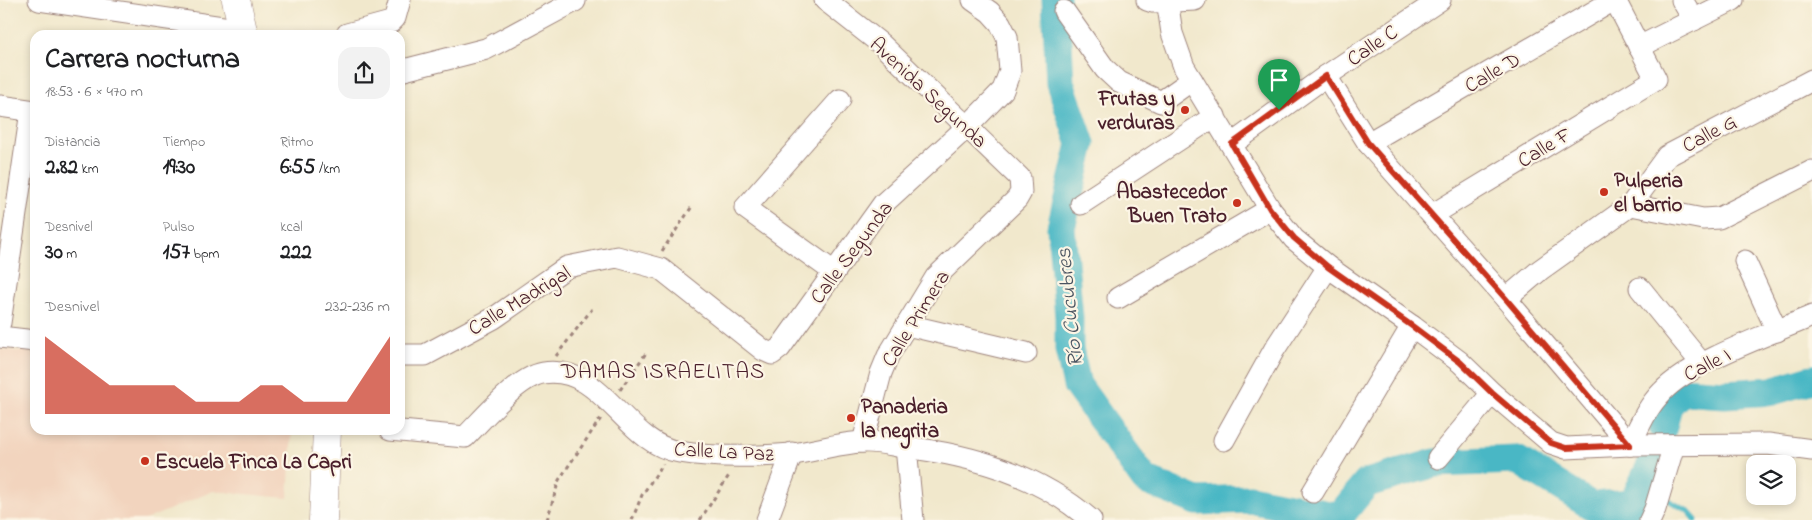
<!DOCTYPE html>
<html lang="es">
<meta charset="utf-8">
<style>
body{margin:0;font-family:"Indie Flower",sans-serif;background:#f2f2f2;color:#202124;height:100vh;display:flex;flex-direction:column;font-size:19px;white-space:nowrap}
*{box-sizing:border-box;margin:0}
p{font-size:16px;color:#757577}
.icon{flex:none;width:28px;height:28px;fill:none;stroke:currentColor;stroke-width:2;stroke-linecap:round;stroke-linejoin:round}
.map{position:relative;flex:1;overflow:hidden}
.details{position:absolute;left:30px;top:30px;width:375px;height:405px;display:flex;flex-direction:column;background:#fff;border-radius:15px;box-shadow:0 2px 8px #0003}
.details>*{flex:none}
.fabs{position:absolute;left:1746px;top:455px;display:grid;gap:10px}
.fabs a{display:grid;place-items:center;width:50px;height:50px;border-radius:10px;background:#fff;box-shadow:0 2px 8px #0003;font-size:25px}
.pin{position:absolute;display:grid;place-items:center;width:42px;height:42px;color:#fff;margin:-51px -21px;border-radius:50% 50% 50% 0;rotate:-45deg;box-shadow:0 0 5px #0007}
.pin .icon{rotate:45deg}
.round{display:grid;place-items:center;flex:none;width:52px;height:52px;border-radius:15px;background:#f2f2f2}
.head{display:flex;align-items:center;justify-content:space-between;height:85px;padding:0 15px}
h1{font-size:28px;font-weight:800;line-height:38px}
.figures{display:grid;grid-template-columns:repeat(3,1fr);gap:8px;height:85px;padding:5px 15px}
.figures div{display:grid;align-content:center}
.figures b{font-size:21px;font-weight:800}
.figures small{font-size:14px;font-weight:400}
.figures p{font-size:14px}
.chart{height:140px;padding:10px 15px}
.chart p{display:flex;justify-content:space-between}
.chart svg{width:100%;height:90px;margin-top:5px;fill:#c8321e;opacity:.7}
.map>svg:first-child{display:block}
.built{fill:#f2d4be}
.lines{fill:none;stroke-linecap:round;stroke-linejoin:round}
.stream{stroke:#4ab7c5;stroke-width:5}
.river{stroke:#4ab7c5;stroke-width:29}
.minor-casing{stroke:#9e847c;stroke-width:23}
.major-casing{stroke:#9e847c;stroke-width:29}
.path{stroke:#9e847c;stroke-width:3;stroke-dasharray:4 4;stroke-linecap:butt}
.minor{stroke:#fff;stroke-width:21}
.major{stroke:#fff;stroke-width:28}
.route-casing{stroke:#fff;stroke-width:10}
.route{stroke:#c8321e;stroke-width:6}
.poi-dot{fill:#c8321e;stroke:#fcf5e5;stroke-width:2}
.labels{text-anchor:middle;stroke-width:4.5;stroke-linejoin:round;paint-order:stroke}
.street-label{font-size:21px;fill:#4a1f2b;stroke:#fcf5e5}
.poi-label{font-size:21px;font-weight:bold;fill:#4a1f2b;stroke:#fcf5e5;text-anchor:start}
.water-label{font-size:22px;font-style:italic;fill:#4a5461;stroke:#fcf5e5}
.neighbourhood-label{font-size:22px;letter-spacing:1px;fill:#4a1f2b;stroke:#fcf5e5}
</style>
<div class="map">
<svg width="1812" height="520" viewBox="0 0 1812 520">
<rect width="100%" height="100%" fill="#fcf5e5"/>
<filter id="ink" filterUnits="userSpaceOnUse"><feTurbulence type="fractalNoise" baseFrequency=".02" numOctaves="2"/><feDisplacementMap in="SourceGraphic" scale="10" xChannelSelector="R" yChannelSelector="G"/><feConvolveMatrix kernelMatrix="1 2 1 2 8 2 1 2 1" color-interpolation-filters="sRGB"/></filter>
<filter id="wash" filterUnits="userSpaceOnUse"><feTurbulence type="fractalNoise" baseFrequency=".0096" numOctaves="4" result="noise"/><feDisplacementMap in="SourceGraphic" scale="20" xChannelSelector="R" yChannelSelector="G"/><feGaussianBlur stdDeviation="1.12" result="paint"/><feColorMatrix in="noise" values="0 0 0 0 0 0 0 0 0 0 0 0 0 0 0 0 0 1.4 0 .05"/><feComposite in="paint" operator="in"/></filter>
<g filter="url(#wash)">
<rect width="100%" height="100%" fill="#f1e8cc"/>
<path class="built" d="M 0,349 L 35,353 L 35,430 L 292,430 L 288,498 L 213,491 L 145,520 L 0,520 Z"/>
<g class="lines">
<g class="stream">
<path d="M 1641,489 L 1653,493"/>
<path d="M 1668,500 L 1688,511 L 1696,520"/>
</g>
<g class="river">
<path d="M 1056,0 L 1060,83 L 1081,144 L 1061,228 L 1069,317 L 1069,349 L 1077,385 L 1145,480 L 1197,501 L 1250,499 L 1339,517 L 1367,483 L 1435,463 L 1517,460 L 1592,506 L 1633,503 L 1652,463"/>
<path d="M 1663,427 L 1668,406 L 1681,391 L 1725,394 L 1772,391 L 1812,379"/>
</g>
</g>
</g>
<g filter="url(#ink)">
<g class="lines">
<defs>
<g id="minor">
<path d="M 39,0 L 243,30"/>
<path d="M 825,0 L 881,44 L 1020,178 L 1021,192 L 1017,199 L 936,277 L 888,356 L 881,373 L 863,442"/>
<path d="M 1147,0 L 1153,2 L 1195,0"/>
<path d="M 1167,0 L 1172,33 L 1184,67 L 1270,209 L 1294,239 L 1328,267 L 1412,326 L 1460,362 L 1492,393 L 1551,443 L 1566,448 L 1630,445 L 1768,444 L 1812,450"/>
<path d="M 1682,0 L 1694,20"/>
<path d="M 1064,11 L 1105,69 L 1119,82 L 1161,102 L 1192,80"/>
<path d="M 347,34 L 391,22 L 395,18 L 400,0"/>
<path d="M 1639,47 L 1733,0"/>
<path d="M 400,71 L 486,49 L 575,1"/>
<path d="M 1326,76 L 1368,143 L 1506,299 L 1630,445"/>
<path d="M 0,106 L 35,111"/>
<path d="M 1368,143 L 1614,0"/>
<path d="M 1232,144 L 1326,76 L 1440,0"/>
<path d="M 1081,204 L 1215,116"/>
<path d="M 1631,205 L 1703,219 L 1719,218 L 1812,171"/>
<path d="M 1432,215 L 1656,79 L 1615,0"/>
<path d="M 1745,261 L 1777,331"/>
<path d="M 834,272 L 745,208 L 840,100"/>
<path d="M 1640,288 L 1702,364"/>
<path d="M 1118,298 L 1270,209"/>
<path d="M 1506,299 L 1540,270 L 1631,205 L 1667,156 L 1812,80"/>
<path d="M 0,323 L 31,111"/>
<path d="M 907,325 L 1026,353"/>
<path d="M 0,337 L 35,341"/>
<path d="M 400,355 L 425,355 L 494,318 L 567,267 L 617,257 L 661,269 L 763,350 L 772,354 L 780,348 L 883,204 L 966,128 L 1003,90 L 1010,71 L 1007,37 L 1000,23 L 990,12 L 973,0"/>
<path d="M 390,430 L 465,437 C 484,418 518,377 543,373 C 603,364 624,443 679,452 C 715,458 755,457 792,454 C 815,451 839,443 863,442 C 876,441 891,445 904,447 C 973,455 1037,474 1091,520"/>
<path d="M 1224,440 L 1274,350 L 1328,267"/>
<path d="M 1630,445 C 1639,427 1647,407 1662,392 C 1691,361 1771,334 1812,316"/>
<path d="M 906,447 L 913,520"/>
<path d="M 1438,458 L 1492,393"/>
<path d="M 1313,492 L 1412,326"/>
<path d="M 767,520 L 792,453"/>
<path d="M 1650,520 L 1655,509 L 1674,445"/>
</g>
<g id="major">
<path d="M 236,0 L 244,35"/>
<path d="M 323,520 L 327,430"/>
</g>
</defs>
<use href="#minor" class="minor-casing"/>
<use href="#major" class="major-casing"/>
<g class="path">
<path d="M 662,251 L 693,205"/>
<path d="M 556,356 L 592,309"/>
<path d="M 620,390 L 646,353"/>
<path d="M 547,520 L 559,480 L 601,418"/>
<path d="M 632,520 L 642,495 L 663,464"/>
<path d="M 700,520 L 730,474"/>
</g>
<use href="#minor" class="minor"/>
<use href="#major" class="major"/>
</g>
</g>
<g class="lines" filter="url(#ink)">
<defs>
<path id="route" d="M 1326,76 L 1368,143 L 1506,299 L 1630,445 L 1566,448 L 1551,443 L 1492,393 L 1460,362 L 1412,326 L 1328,267 L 1294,238 L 1270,209 L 1232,144 Z"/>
</defs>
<use href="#route" class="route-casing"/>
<use href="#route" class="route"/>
</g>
<g class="poi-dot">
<circle cx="1185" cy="110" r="5"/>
<circle cx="1604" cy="192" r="5"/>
<circle cx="1237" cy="203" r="5"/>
<circle cx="851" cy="418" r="5"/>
<circle cx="145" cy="461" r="5"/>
</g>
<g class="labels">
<g class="street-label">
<text transform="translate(1372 45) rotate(-34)" y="7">Calle C</text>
<text transform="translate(1492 72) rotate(-30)" y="7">Calle D</text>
<text transform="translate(929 92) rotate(43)" y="7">Avenida Segunda</text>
<text transform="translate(1709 133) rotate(-28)" y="7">Calle G</text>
<text transform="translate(1544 147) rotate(-31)" y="7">Calle F</text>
<text transform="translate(851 252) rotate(-53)" y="7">Calle Segunda</text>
<text transform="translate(519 300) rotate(-31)" y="7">Calle Madrigal</text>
<text transform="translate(915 318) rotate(-58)" y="7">Calle Primera</text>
<text transform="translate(1707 364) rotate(-27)" y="7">Calle I</text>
<text transform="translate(724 451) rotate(3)" y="7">Calle La Paz</text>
</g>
<g class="poi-label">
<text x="1175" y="105" text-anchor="end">Frutas y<tspan x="1175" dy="24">verduras</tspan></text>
<text x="1614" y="187">Pulperia<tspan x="1614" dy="24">el barrio</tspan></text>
<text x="1227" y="198" text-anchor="end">Abastecedor<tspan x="1227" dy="24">Buen Trato</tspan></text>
<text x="861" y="413">Panaderia<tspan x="861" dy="24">la negrita</tspan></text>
<text x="155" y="468">Escuela Finca La Capri</text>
</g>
<g class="water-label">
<text transform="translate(1068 308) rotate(-96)" y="8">Río Cucubres</text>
</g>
<g class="neighbourhood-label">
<text x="663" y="378">DAMAS ISRAELITAS</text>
</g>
</g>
</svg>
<div class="fabs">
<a><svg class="icon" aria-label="layers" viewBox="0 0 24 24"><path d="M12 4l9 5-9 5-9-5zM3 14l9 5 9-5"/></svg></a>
</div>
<div class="pin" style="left:1279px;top:110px;background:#1e9e55"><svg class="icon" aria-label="arrive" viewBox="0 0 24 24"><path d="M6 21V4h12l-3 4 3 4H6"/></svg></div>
<section class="details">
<div class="head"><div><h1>Carrera nocturna</h1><p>18:53 · 6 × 470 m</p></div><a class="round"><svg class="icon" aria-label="share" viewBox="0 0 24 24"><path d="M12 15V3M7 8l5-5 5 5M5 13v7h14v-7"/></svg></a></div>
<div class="figures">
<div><p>Distancia</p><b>2.82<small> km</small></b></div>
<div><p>Tiempo</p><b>19:30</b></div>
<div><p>Ritmo</p><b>6:55<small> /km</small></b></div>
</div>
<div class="figures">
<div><p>Desnivel</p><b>30<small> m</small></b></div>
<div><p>Pulso</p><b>157<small> bpm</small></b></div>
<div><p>kcal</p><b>222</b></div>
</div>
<div class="chart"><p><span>Desnivel</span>232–236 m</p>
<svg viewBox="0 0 160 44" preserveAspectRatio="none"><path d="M0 44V6L10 14L20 22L30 30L40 30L50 30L60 30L70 38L80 38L90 38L100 30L110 30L120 38L130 38L140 38L150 22L160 6V44z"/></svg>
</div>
</section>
</div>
